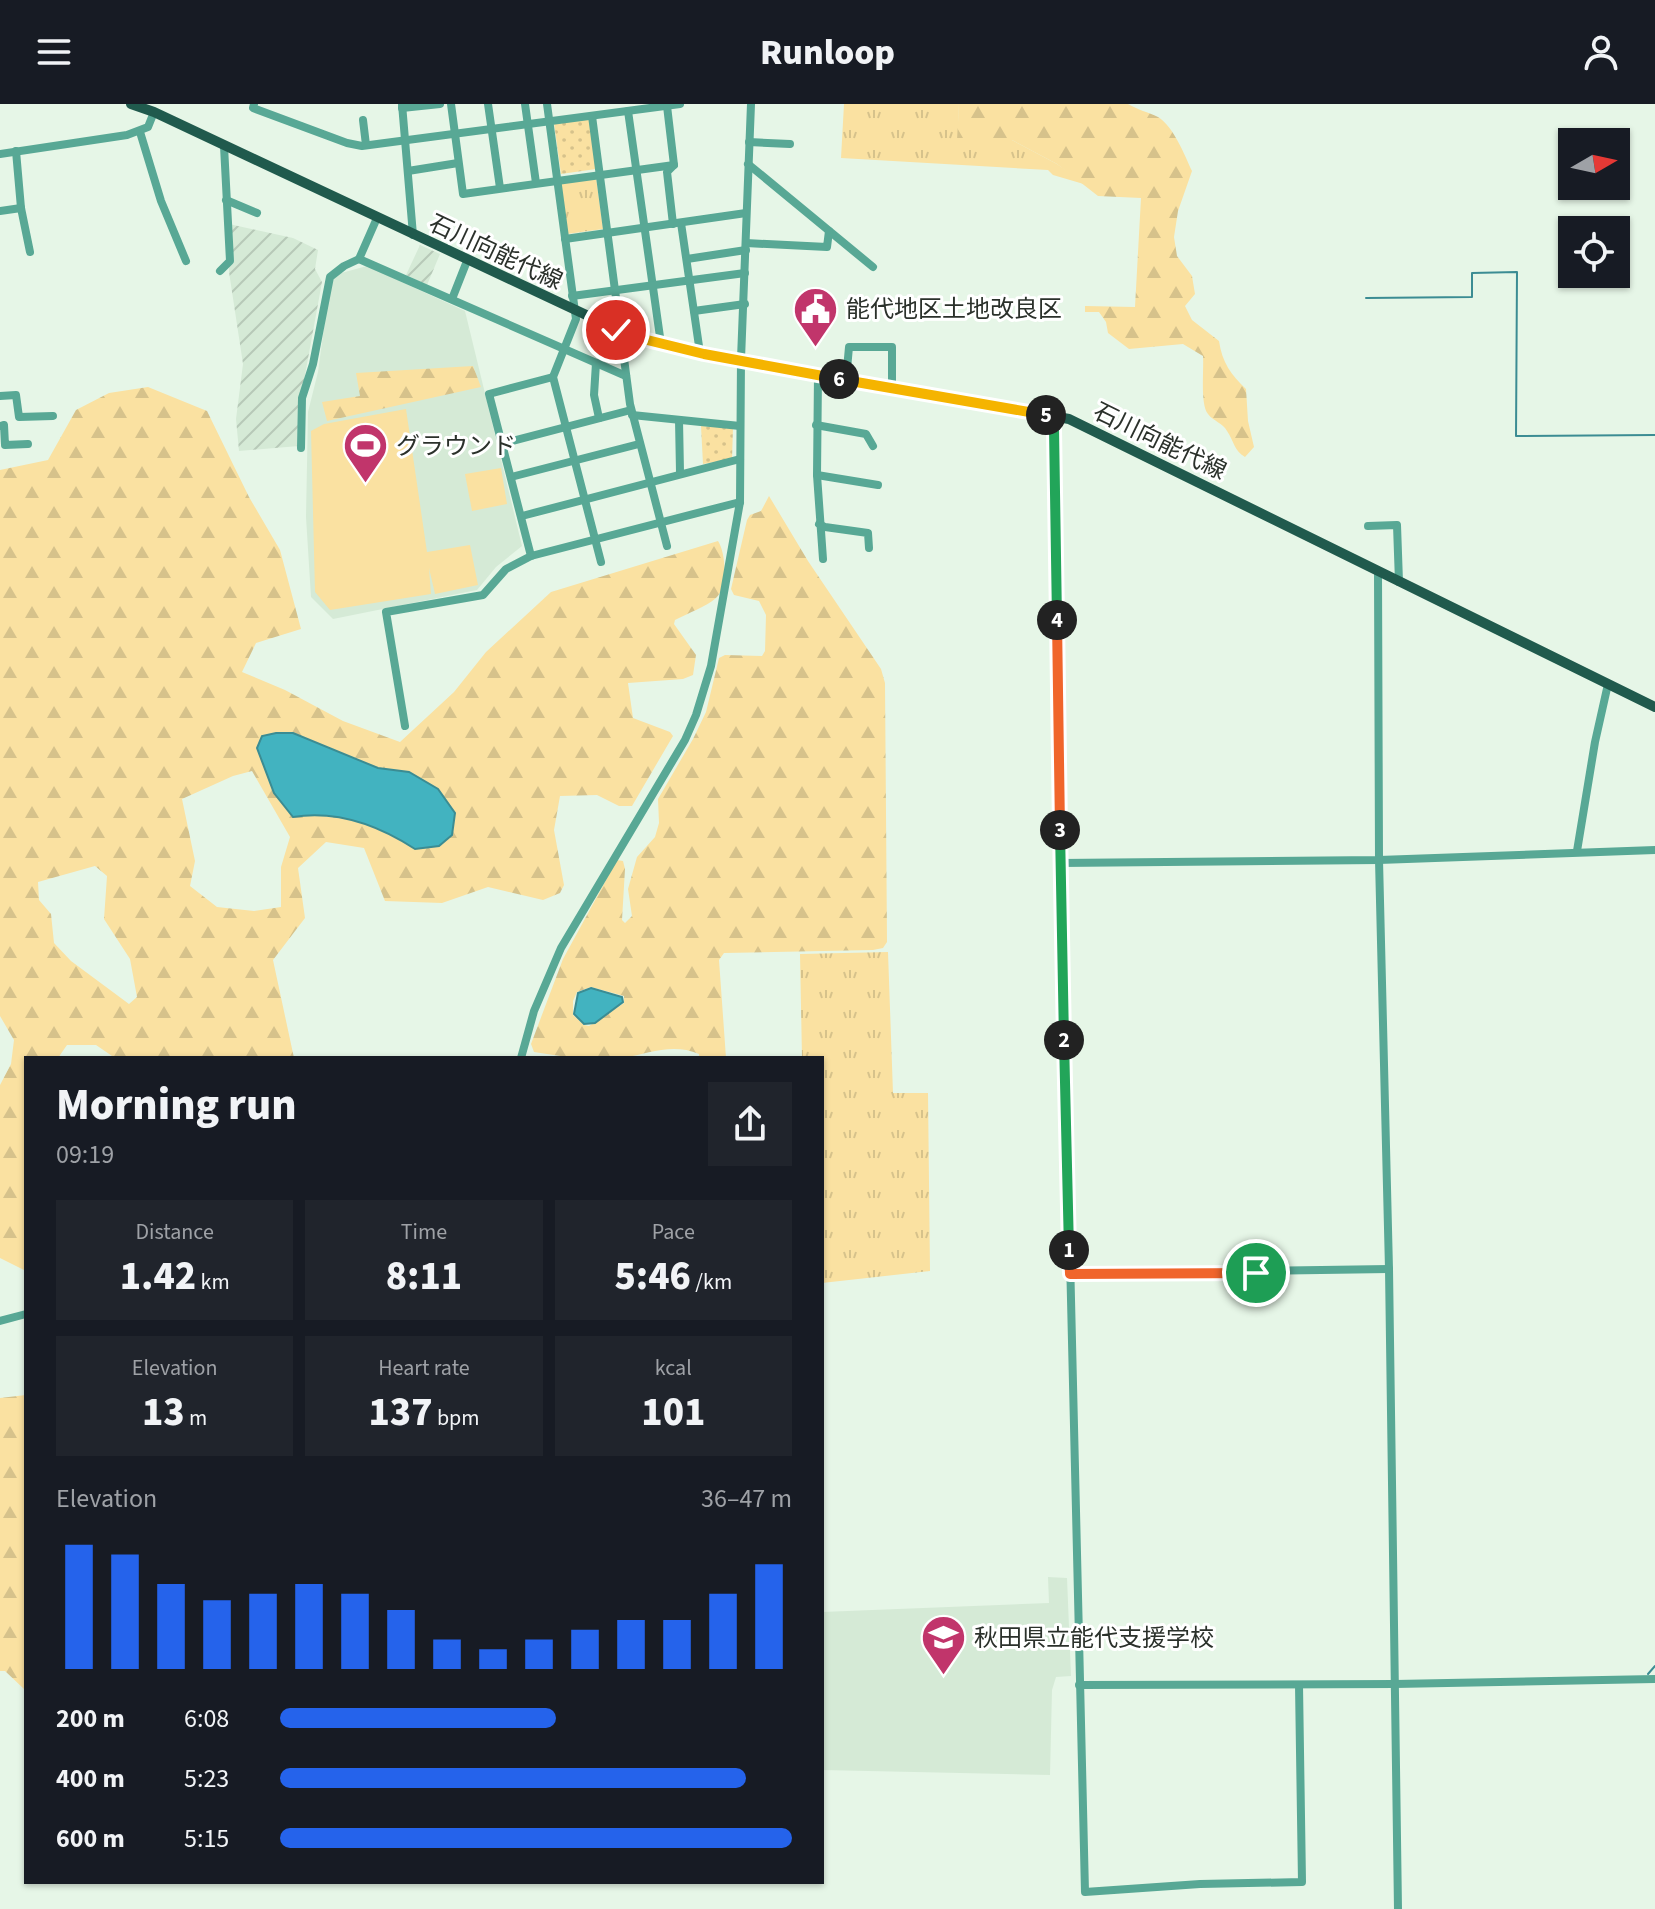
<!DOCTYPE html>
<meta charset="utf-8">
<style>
body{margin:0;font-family:"Source Sans 3","Noto Sans JP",sans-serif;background:#20242c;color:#f1f3f6;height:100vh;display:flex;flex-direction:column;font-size:30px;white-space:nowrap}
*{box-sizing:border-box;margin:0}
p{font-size:26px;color:#9ea1a6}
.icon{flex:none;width:44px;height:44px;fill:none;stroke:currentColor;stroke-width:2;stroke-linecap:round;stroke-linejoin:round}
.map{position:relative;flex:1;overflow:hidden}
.details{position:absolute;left:24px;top:952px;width:800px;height:828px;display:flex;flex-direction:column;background:#171b24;border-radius:0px;box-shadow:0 2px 6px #0004}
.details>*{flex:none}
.needle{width:52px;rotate:81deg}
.tools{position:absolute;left:1558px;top:24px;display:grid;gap:16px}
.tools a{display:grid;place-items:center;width:72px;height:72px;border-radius:0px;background:#171b24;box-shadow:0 2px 6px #0004;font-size:40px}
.pin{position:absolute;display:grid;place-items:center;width:68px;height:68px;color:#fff;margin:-34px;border:4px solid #fff;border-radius:50%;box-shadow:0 2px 8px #0007}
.km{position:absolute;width:40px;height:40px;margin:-20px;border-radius:50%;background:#222;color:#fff;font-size:22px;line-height:40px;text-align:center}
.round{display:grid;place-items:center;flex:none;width:84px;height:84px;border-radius:0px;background:#20242c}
.head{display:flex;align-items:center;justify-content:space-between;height:136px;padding:0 32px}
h1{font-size:44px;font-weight:800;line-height:60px}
.stats{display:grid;grid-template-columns:repeat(3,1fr);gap:12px;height:136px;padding:8px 32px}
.stats div{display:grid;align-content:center;border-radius:0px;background:#20242c;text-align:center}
.stats b{font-size:40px;font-weight:800}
.stats small{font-size:22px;font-weight:400}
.stats p{font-size:22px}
.chart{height:224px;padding:16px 32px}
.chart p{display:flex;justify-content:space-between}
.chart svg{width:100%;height:144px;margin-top:8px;stroke:#2563eb;stroke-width:6}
ul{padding:0 32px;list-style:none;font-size:26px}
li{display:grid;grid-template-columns:128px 96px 1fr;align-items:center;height:60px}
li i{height:20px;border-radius:10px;background:#2563eb}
header{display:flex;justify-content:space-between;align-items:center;height:104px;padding:0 32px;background:#171b24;font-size:36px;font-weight:800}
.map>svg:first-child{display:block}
.built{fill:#d5ead6}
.industrial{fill:url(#industrial-furrows)}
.grass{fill:url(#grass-tufts)}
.forest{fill:url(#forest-firs);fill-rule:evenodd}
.park{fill:url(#park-dots)}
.garden{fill:#fae1a1}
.water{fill:#42b3c0;stroke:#3b8c93;stroke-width:2}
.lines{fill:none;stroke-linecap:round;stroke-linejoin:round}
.stream{stroke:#3b8c93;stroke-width:2}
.minor{stroke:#58a895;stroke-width:8}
.major{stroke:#205a4d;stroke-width:10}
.split-1-casing{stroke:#fff;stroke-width:16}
.split-2-casing{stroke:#fff;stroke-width:16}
.split-3-casing{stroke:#fff;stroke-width:16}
.split-4-casing{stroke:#fff;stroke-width:16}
.split-5-casing{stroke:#fff;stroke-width:16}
.split-6-casing{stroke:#fff;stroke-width:16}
.split-7-casing{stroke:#fff;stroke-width:16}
.split-1{stroke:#f0652b;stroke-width:10}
.split-2{stroke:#22a559;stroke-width:10}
.split-3{stroke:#22a559;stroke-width:10}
.split-4{stroke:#f0652b;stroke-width:10}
.split-5{stroke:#22a559;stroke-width:10}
.split-6{stroke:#f5b400;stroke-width:10}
.split-7{stroke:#f5b400;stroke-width:10}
.labels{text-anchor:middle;stroke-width:6;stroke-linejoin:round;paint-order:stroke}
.street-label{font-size:24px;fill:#2b312b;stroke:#fff}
.poi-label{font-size:24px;fill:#2b312b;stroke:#fff;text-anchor:start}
</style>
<header><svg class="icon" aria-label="menu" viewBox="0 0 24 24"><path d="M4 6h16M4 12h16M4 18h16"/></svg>Runloop<svg class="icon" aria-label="person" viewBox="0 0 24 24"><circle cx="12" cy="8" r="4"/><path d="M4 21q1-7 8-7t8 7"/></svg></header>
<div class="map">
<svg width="1655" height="1805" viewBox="0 0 1655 1805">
<defs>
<pattern id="industrial-furrows" width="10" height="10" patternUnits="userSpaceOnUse" patternTransform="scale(2)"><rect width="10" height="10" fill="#d5ead6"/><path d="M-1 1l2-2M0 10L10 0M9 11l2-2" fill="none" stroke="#b7c9b8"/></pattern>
<pattern id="grass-tufts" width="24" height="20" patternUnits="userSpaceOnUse" patternTransform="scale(2)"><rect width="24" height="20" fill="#fae1a1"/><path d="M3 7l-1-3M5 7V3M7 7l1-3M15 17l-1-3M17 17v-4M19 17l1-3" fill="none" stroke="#d6c28b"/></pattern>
<pattern id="forest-firs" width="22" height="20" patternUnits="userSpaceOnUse" patternTransform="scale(2)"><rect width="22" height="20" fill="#fae1a1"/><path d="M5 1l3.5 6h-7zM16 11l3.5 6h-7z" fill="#d6c28b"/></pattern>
<pattern id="park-dots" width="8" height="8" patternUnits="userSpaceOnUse" patternTransform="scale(2)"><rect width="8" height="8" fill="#fae1a1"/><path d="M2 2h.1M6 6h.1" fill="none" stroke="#d6c28b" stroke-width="1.8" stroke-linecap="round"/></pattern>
</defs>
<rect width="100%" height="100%" fill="#e6f6e7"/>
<g class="built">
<path d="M 367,162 L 465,207 L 522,442 L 496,463 L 477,486 L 333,515 L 311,493 L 306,413 L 308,308 L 318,268 L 330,179 L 334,171 Z"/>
<path d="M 1048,1473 L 1067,1474 L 1071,1572 L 1056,1573 L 1052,1586 L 1050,1671 L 822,1666 L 822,1508 L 1049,1499 Z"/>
</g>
<g class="industrial">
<path d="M 229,120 L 293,134 L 318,146 L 315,165 L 322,178 L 301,293 L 299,342 L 239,347 L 236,315 L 243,260 L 229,168 Z"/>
<path d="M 420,141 L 440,150 L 427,181 L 406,171 Z"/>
</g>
<g class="grass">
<path d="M 844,0 L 959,0 L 958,36 L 1012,36 L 1057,60 L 1087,81 L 1053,71 L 1048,66 L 841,54 Z"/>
<path d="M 596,73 L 603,125 L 567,130 L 560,78 Z"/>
<path d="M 888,848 L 893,989 L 928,989 L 930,1167 L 822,1179 L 822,954 L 802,954 L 800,850 Z"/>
</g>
<g class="forest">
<path d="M 959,0 L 1128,0 C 1138,6 1148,8 1158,13 C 1174,23 1184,50 1192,67 L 1178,107 L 1174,133 L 1177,152 L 1192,172 L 1195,190 L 1185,202 L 1192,216 L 1219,237 C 1222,258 1231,271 1246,285 L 1248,317 L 1254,343 L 1245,353 C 1234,347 1234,337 1227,327 C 1223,319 1213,317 1208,310 C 1200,300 1204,267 1203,252 L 1183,240 L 1129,245 L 1108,229 L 1106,218 L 1099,208 L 1085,208 L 1085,202 L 1135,203 L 1141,94 L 1098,92 L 1057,60 L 1012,36 L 957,36 Z"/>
<path d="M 473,262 L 481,283 L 327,317 L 322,298 L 360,292 L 356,269 Z"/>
<path d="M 148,283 L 207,307 L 249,393 L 280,446 L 301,525 L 256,539 L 242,568 L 285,586 L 343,617 L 400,638 L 454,588 L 486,548 L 551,488 L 718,437 C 726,449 728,483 716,494 C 706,503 688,509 675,516 L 674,520 L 696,551 L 693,571 L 683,575 L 628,579 L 633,614 L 670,628 L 673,632 L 632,702 L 619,702 L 597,691 L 560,692 L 554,726 L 564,781 L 560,789 L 543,796 L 488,783 L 442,799 L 385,797 L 364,744 L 326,738 L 298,764 L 305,814 L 273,856 L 294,954 L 115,954 L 96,941 L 67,941 L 58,954 L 26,954 L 26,1167 L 0,1154 L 0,981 L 11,960 L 14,936 L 0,912 L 0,366 L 48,356 L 76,306 L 109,289 ZM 293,629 L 378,664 L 409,668 L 415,745 C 378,721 337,706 293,713 ZM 252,667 L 290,733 L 281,763 L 281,803 L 254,807 L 217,803 L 190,782 L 195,757 L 182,695 L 233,672 ZM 95,762 L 107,772 L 104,815 L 130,855 L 137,893 L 129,900 L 71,857 L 54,839 L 51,810 L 39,796 L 38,778 Z"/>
<path d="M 769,392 L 808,457 L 881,565 L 885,579 L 887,838 L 883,844 L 873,846 L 724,849 L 719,856 L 726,954 L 699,954 L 699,950 C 673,939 649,949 624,954 C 595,959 562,952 534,948 L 531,940 L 563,855 L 617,756 L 623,757 L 625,765 L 622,816 L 625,819 L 632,812 L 628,785 L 637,753 L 655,733 L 659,719 L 658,695 L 693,635 L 706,608 L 719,554 L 725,551 L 762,552 L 765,547 L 766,511 L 759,497 L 734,491 L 731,485 L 747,416 L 750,411 L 761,407 ZM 591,883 L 624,892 L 624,899 L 589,922 L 584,921 L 573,911 L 573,897 L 577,888 Z"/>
<path d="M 26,1291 L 26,1585 L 24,1585 L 5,1567 L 0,1567 L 0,1294 Z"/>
</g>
<g class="park">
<path d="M 589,14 L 596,65 L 561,70 L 554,19 Z"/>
<path d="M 701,322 L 733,324 L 732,355 L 703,360 Z"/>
</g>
<g class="garden">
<path d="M 406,305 L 427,448 L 470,441 L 478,481 L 435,490 L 429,464 L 431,490 L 330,506 L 315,488 L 311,327 L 324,320 Z"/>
<path d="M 501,364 L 507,400 L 472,407 L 465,370 Z"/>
</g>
<g class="water">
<path d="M 276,629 L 293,629 L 378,664 L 409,668 L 438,685 L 455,709 L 452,731 L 439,742 L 415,745 C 378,721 337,706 293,713 L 274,689 L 257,644 L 262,632 Z"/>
<path d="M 591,884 L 622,893 L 623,898 L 595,919 L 584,920 L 574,910 L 578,889 Z"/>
</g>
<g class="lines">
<g class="stream">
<path d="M 1366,194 L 1472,193 L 1472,169 L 1517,168 L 1516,332 L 1655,331"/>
<path d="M 1648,1570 L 1655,1562"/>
</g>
<g class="minor">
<path d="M 254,0 L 253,4 L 347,39 L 362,42 L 680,0"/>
<path d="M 402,0 L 413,131"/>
<path d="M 451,0 L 463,90 L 674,61"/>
<path d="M 488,0 L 500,84"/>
<path d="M 525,0 L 536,79"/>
<path d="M 547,0 L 576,215 L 553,273 L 601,458"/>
<path d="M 667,2 L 674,61 L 667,68 L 673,120"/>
<path d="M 402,4 L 440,0"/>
<path d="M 628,7 L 661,240"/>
<path d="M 592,12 L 630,300 L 667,442"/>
<path d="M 363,16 L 366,41"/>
<path d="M 140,28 L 161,97 L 186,157"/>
<path d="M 749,38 L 790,40"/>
<path d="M 16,47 L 21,104 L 30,148"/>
<path d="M 0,50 L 127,31 L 148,23 L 154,8"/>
<path d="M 748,60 L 873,163"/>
<path d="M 408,67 L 458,59"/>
<path d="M 226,96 L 257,109"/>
<path d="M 0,107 L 21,104"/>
<path d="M 377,114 L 359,155 L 626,272"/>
<path d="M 681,119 L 700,249"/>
<path d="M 565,135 L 746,109"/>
<path d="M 746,139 L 827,143 L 829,127"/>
<path d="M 687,155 L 746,146"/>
<path d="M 220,167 L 230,157 L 224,42"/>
<path d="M 572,192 L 745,169"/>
<path d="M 452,195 L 467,157"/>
<path d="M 694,207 L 745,200"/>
<path d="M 596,259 L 594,291 L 599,314"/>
<path d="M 818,271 L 817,371 L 823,455"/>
<path d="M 846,276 L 849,243 L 892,243 L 892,283"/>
<path d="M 0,292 L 16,291 L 19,313 L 53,312"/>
<path d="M 632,311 L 740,322"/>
<path d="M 1051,312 L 1054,324 L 1058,645 L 1085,1788 L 1200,1780 L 1302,1778 L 1299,1581"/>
<path d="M 679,316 L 680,368"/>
<path d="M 816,321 L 866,330 L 873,342"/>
<path d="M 0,322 L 4,321 L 5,341 L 28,340"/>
<path d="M 501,340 L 631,306"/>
<path d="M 301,344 L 302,294 L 313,260 L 330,173 L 344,162 L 359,155"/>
<path d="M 817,371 L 878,381"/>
<path d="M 511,373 L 639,340"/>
<path d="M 522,412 L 740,355"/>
<path d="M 819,420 L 825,423 L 868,429 L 869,444"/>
<path d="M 1368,422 L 1397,421 L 1399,478"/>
<path d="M 531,452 L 489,290 L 553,273"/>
<path d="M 1378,468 L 1379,756 L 1389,1165 L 1398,1805"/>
<path d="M 405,622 L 386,508 L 483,491 L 506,465 L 531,452 L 740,398"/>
<path d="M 1577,747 L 1595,638 L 1608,580"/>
<path d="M 1060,759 L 1379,756 L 1655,746"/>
<path d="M 521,954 L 534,907 L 561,844 L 685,636 L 696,611 L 711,562 L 740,398 L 741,255 L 751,0"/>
<path d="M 1070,1170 L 1389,1165"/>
<path d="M 0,1217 L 26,1210"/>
<path d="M 1079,1581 L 1395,1580 L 1655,1575"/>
</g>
<path class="major" d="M 131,0 L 154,8 L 631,232 L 704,250 L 1069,315 L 1655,603"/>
</g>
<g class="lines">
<defs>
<path id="split-1" d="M 1069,1146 L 1070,1170 L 1256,1169"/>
<path id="split-2" d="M 1064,936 L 1069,1146"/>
<path id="split-3" d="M 1060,726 L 1064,936"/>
<path id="split-4" d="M 1057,516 L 1060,726"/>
<path id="split-5" d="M 1046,311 L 1051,312 L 1054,324 L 1057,516"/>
<path id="split-6" d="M 839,275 L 1046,311"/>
<path id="split-7" d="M 616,226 L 631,232 L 704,250 L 839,275"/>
</defs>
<use href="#split-1" class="split-1-casing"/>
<use href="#split-2" class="split-2-casing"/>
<use href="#split-3" class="split-3-casing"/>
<use href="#split-4" class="split-4-casing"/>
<use href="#split-5" class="split-5-casing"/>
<use href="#split-6" class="split-6-casing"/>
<use href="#split-7" class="split-7-casing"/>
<use href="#split-1" class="split-1"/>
<use href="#split-2" class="split-2"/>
<use href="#split-3" class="split-3"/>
<use href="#split-4" class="split-4"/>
<use href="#split-5" class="split-5"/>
<use href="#split-6" class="split-6"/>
<use href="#split-7" class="split-7"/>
</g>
<defs>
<symbol id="civic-pin" viewBox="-11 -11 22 30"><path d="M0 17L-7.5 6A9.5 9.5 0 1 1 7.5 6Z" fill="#c1356b" stroke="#fff"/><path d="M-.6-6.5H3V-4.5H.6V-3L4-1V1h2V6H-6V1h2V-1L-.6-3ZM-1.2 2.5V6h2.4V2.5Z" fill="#fff"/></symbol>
<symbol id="stadium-pin" viewBox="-11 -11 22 30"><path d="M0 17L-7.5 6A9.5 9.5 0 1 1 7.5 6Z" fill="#c1356b" stroke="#fff"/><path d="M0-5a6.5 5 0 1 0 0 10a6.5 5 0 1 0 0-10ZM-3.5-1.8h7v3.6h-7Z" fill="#fff"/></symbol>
<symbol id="school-pin" viewBox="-11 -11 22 30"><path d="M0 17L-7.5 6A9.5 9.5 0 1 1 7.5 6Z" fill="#c1356b" stroke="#fff"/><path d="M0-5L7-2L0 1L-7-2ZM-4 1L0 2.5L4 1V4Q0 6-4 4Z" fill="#fff"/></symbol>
</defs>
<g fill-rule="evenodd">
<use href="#civic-pin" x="790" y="180" width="51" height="69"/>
<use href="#stadium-pin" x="340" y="316" width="51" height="69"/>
<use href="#school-pin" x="918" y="1508" width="51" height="69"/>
</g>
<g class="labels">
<g class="street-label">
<text transform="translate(496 148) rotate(25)" y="8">石川向能代線</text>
<text transform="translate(1160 337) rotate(26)" y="8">石川向能代線</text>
</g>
<g class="poi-label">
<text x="846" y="213">能代地区土地改良区</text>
<text x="396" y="350">グラウンド</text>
<text x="974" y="1542">秋田県立能代支援学校</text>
</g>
</g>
</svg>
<div class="tools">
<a><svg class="needle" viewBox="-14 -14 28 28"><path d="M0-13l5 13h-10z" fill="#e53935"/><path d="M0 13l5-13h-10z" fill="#9ea1a6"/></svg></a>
<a><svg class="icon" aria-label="locate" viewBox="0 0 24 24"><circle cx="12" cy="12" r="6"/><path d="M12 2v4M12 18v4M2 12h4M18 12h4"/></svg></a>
</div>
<div class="pin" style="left:1256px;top:1169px;background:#1e9e55"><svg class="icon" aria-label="arrive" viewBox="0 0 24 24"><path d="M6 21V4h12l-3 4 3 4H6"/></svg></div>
<div class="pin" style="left:616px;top:226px;background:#d93025"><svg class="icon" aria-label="check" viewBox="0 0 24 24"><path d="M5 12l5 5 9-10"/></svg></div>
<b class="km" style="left:1069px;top:1146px">1</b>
<b class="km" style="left:1064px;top:936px">2</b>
<b class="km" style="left:1060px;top:726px">3</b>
<b class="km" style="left:1057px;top:516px">4</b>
<b class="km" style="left:1046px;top:311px">5</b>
<b class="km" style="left:839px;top:275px">6</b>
<section class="details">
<div class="head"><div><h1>Morning run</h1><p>09:19</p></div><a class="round"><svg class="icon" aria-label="share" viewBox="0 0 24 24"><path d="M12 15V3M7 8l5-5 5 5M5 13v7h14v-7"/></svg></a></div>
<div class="stats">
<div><p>Distance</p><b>1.42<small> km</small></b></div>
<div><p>Time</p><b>8:11</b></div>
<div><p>Pace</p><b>5:46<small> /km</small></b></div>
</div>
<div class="stats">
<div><p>Elevation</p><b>13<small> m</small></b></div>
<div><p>Heart rate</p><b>137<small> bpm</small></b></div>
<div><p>kcal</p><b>101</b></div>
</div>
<div class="chart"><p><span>Elevation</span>36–47 m</p>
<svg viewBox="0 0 160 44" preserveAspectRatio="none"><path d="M5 44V6M15 44V9M25 44V18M35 44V23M45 44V21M55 44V18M65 44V21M75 44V26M85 44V35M95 44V38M105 44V35M115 44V32M125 44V29M135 44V29M145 44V21M155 44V12"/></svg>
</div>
<ul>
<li><b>200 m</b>6:08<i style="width:54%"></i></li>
<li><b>400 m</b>5:23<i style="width:91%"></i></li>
<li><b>600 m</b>5:15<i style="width:100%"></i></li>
</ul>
</section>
</div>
